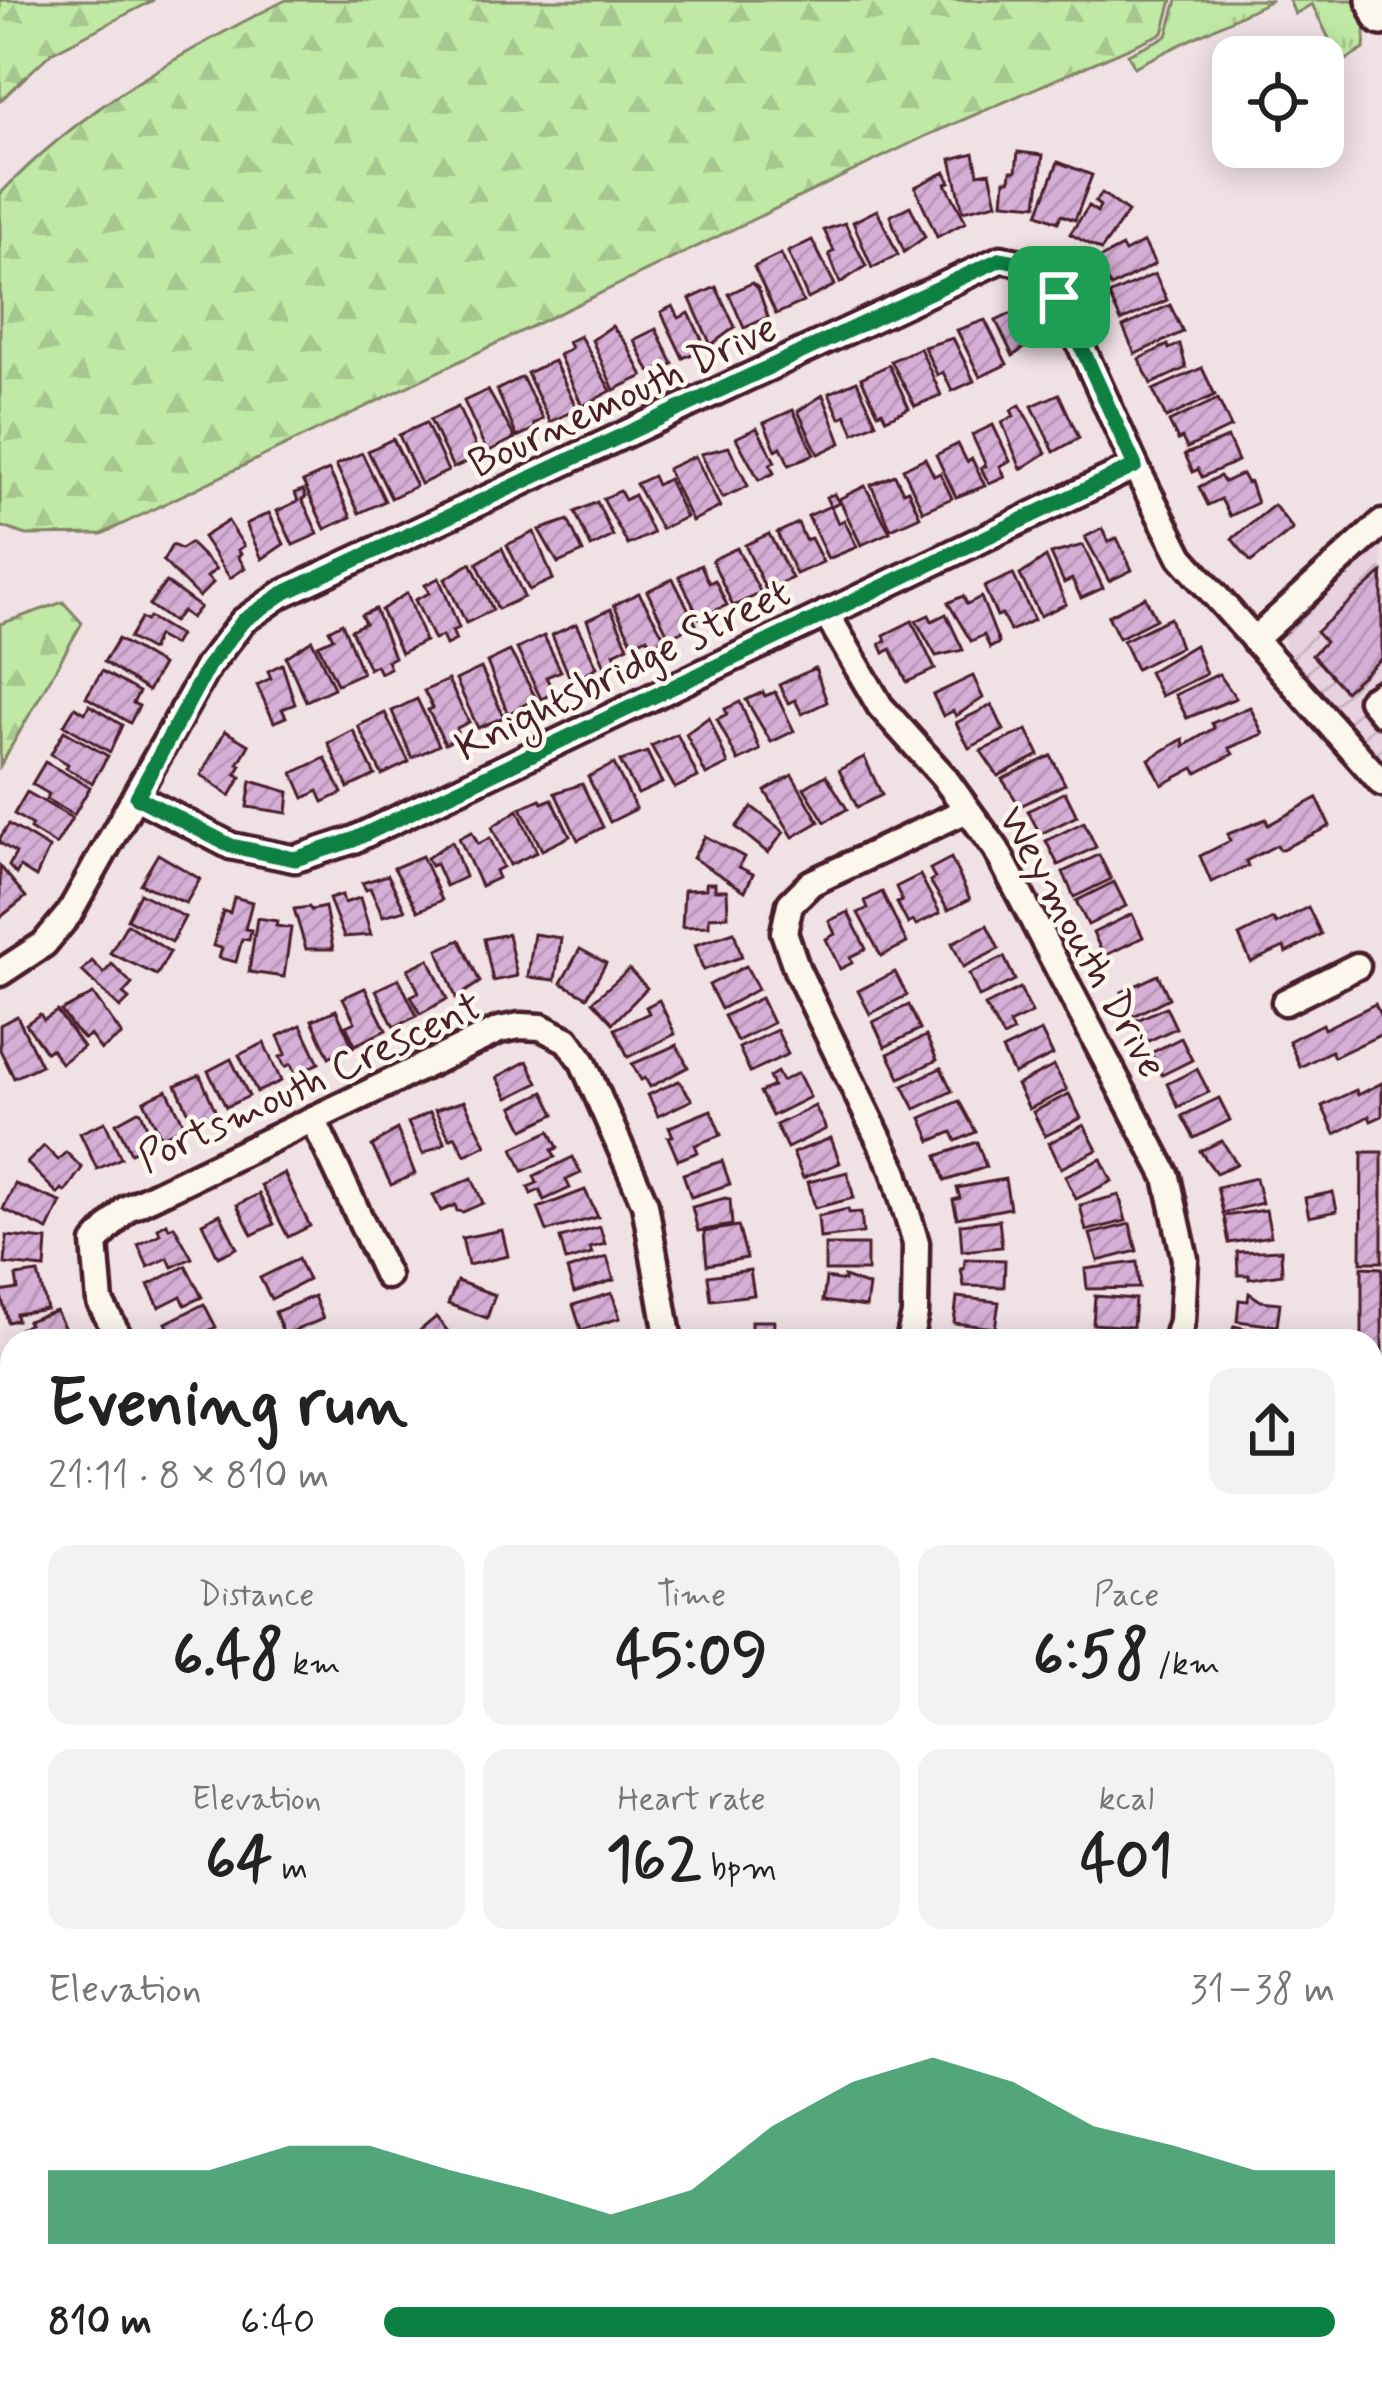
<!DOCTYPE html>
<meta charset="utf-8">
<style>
body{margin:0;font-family:Mynerve,sans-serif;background:#f2f2f2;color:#222;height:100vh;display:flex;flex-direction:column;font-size:45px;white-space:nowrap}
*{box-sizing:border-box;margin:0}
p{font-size:39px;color:#767676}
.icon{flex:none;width:66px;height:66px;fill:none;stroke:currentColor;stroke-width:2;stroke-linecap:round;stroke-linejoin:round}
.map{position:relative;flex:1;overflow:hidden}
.panel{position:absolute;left:0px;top:1329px;width:1383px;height:1065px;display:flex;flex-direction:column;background:#fff;border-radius:36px 36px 0 0;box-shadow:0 6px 30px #0003}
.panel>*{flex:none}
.buttons{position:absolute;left:1212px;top:36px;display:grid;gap:24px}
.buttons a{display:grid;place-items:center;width:132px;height:132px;border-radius:24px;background:#fff;box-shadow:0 6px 30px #0003;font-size:60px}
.pin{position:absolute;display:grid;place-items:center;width:102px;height:102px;color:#fff;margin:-51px;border-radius:24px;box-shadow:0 6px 18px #0006}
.round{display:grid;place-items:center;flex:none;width:126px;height:126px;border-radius:24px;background:#f2f2f2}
.summary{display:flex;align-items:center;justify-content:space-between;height:204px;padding:0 48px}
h1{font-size:66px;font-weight:800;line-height:90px}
.figures{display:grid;grid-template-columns:repeat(3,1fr);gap:18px;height:204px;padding:12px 48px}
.figures div{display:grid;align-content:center;border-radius:24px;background:#f2f2f2;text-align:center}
.figures b{font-size:60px;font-weight:800}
.figures small{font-size:33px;font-weight:400}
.figures p{font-size:33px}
.chart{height:336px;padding:24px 48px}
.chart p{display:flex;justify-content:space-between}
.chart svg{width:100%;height:216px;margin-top:12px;fill:#0b8043;opacity:.7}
ul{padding:0 48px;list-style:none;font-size:39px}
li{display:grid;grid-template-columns:192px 144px 1fr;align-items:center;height:90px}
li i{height:30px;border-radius:15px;background:#0b8043}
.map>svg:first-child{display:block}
.industrial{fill:url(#industrial-furrows)}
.grass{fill:url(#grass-tufts);stroke:#848468;stroke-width:3}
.forest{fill:url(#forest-firs);stroke:#848468;stroke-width:3}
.park{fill:url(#park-dots);stroke:#848468;stroke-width:3}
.building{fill:url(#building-hatch);stroke:#4a1f2b;stroke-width:3}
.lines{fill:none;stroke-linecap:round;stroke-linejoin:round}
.minor-casing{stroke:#4a1f2b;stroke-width:33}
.major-casing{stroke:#4a1f2b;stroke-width:42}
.minor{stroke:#fbf7ec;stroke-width:24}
.major{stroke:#fbf7ec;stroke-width:33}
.route-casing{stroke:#fff;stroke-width:24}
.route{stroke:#0b8043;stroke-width:15}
.labels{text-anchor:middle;stroke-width:9;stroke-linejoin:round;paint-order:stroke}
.street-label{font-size:42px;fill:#4a1f2b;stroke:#fbf7ec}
</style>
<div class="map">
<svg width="1382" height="2392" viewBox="0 0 1382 2392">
<defs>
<pattern id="industrial-furrows" width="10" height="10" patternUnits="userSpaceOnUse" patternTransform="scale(3)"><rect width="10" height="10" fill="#e8d2e0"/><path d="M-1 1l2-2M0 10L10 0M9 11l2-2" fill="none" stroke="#c8b4c0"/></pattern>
<pattern id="grass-tufts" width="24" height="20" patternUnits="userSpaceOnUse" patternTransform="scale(3)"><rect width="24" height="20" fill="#bfe9a5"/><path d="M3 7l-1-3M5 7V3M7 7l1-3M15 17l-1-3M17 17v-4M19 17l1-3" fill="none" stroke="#a6c78e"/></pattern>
<pattern id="forest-firs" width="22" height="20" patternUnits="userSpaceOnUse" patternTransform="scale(3)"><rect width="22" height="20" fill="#bfe9a5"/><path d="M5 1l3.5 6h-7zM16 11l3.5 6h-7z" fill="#a6c78e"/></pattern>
<pattern id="park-dots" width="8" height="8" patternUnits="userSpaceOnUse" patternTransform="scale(3)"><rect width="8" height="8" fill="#bfe9a5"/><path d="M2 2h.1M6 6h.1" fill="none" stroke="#a6c78e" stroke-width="1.8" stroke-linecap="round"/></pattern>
<pattern id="building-hatch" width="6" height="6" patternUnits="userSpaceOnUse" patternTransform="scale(3)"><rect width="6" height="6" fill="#d6afd6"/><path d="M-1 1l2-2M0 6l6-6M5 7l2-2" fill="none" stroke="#b996b8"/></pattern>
</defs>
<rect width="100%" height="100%" fill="#f0e1e5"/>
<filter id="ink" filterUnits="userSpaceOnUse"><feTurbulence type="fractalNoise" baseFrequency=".00833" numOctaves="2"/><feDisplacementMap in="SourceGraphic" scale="24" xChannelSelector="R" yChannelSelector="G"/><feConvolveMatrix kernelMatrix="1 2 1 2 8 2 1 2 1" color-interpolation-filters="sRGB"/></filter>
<g filter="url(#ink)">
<path class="industrial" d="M 1382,545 L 1382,763 L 1291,665 L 1283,639 L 1297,618 Z"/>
<g class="grass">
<path d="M 1177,0 L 1272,0 L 1134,67 L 1128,54 L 1167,36 Z"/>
<path d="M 1289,0 L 1358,0 L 1366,18 L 1364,49 L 1341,63 L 1312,4 L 1295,14 Z"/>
</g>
<g class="forest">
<path d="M 0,0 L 154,0 L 51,53 L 0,101 Z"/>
<path d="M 286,0 L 1172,0 L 1163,33 L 928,135 L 102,534 L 26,535 L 0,526 L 0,194 C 80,109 182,52 286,0 Z"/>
<path d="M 63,602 L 82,623 L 0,766 L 0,624 Z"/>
</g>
<path class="park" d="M 516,2382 L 663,2382 L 677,2392 L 512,2392 Z"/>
<g class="building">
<path d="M 1018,152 L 1043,155 L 1037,205 L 1003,202 L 1005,180 L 1010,180 L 1011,171 L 1016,171 Z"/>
<path d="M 974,153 L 978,174 L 990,172 L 997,203 L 963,211 L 951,159 Z"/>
<path d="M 1058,162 L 1092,175 L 1075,220 L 1061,215 L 1058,222 L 1038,214 Z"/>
<path d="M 945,172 L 950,182 L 946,184 L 966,222 L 937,237 L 915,187 Z"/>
<path d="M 1102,193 L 1128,212 L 1101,250 L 1070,234 L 1089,206 L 1097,212 L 1100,206 L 1095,202 Z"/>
<path d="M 910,206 L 925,237 L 904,252 L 890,216 Z"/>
<path d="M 877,210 L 898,255 L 872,268 L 853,222 Z"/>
<path d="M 845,223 L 866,266 L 840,283 L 829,254 L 834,251 L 824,230 Z"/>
<path d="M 812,240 L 835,285 L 808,299 L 788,252 Z"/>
<path d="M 1144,242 L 1155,264 L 1111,287 L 1093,262 L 1122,247 L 1125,252 Z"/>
<path d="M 781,254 L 803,302 L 776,314 L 754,267 Z"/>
<path d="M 1155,274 L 1167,300 L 1121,321 L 1109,295 Z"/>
<path d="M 752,283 L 758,288 L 768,317 L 744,328 L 729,294 Z"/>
<path d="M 716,287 L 735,327 L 711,345 L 690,299 Z"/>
<path d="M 1170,305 L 1183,332 L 1135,354 L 1123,327 Z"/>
<path d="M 673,306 L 679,318 L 689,313 L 706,348 L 683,358 L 661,312 Z"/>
<path d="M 1017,311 L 1032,342 L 1013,356 L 996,321 Z"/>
<path d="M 985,320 L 1007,364 L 980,377 L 957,330 Z"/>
<path d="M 612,326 L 627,345 L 643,376 L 614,390 L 592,340 Z"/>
<path d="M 656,329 L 673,364 L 655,373 L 649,371 L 634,340 Z"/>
<path d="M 580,336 L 611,391 L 582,406 L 559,355 L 571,348 L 568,342 Z"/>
<path d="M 953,338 L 974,381 L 952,391 L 943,372 L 937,375 L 924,347 Z"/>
<path d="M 1180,344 L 1186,368 L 1151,384 L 1139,359 L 1168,345 L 1169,349 Z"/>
<path d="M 920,348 L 941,395 L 915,406 L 891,361 Z"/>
<path d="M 554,361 L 577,409 L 550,422 L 527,373 Z"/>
<path d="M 889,365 L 909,408 L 886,419 L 882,411 L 878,413 L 861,378 Z"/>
<path d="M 1202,368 L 1215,395 L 1166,418 L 1153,390 Z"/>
<path d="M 522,377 L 543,419 L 534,424 L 536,428 L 517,437 L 497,390 Z"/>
<path d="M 857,381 L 876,423 L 854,433 L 846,415 L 840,418 L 829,393 Z"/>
<path d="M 488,390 L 515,438 L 487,452 L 464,401 Z"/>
<path d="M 1059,394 L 1079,438 L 1054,452 L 1032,406 Z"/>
<path d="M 823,395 L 841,443 L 818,454 L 798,411 Z"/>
<path d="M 1218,399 L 1231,427 L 1187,448 L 1182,438 L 1178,440 L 1169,422 Z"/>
<path d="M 1020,405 L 1046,453 L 1021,469 L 1002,422 L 1014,416 L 1011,410 Z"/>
<path d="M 458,407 L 480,456 L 453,468 L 430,420 Z"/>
<path d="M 793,410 L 814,454 L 789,465 L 781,447 L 776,450 L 764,423 Z"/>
<path d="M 426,423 L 448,471 L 421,484 L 399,435 Z"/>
<path d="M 993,425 L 1010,461 L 1000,466 L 1005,477 L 989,484 L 981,468 L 986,466 L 972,435 Z"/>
<path d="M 757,428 L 775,462 L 770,464 L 774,473 L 759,480 L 736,438 Z"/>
<path d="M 1228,438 L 1238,461 L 1202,477 L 1198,469 L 1193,472 L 1185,454 Z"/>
<path d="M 393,439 L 416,486 L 391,498 L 368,451 Z"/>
<path d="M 958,444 L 967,462 L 972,459 L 985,486 L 956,497 L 936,455 Z"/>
<path d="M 729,447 L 748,486 L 722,498 L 701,454 Z"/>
<path d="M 362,453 L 385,501 L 359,513 L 336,465 Z"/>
<path d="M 695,456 L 720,507 L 692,521 L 667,469 Z"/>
<path d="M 925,458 L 934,476 L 940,473 L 952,498 L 923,511 L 903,469 Z"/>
<path d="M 329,470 L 351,517 L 325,529 L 303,482 Z"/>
<path d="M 1242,474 L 1247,483 L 1250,482 L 1257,503 L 1230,516 L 1221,499 L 1208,505 L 1199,487 L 1220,476 L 1224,482 Z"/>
<path d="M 895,475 L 903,492 L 908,490 L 920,516 L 891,529 L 871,485 Z"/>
<path d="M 653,476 L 657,485 L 668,479 L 686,517 L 661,529 L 636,484 Z"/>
<path d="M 865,486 L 890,532 L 861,545 L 839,499 Z"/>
<path d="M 303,490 L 306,497 L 302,499 L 318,534 L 293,545 L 277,511 L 298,501 L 295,493 Z"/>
<path d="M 620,491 L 625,500 L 634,495 L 653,533 L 628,545 L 603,499 Z"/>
<path d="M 834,494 L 839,503 L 831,507 L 838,523 L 844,520 L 857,547 L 828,559 L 808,516 L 830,506 L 826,497 Z"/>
<path d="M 597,502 L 613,536 L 591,547 L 575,512 Z"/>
<path d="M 1274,505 L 1293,529 L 1251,562 L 1232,539 Z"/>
<path d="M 269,513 L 284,544 L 262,559 L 246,524 Z"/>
<path d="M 568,520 L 583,552 L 558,563 L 539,530 Z"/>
<path d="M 228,521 L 244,546 L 238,550 L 241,554 L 238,556 L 245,568 L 230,578 L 203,537 Z"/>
<path d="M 798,523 L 805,540 L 811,538 L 823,562 L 796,574 L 777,533 Z"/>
<path d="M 1102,529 L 1108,542 L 1117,538 L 1132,570 L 1109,581 L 1085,537 Z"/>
<path d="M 534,532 L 553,579 L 529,590 L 507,545 Z"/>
<path d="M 769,534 L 792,578 L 766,590 L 745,545 Z"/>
<path d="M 190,543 L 216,569 L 207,577 L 213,583 L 199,597 L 163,561 L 172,545 L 181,549 Z"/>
<path d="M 1083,545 L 1103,588 L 1081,598 L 1072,579 L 1064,583 L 1051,554 Z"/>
<path d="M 502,548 L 524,597 L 498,609 L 477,563 Z"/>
<path d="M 737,548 L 761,593 L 733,606 L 712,560 Z"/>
<path d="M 1046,557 L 1066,604 L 1040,616 L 1020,575 Z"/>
<path d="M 471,563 L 493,610 L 466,623 L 445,579 Z"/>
<path d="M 701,565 L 709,583 L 715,580 L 727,605 L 699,618 L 679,576 Z"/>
<path d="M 1382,573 L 1382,658 L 1345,691 L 1312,655 L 1325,642 L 1316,632 Z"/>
<path d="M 1013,574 L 1034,620 L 1010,631 L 1002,614 L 997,616 L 984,587 Z"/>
<path d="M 439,578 L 459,628 L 452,631 L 456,640 L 446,645 L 442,636 L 434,640 L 415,600 L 429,593 L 425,585 Z"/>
<path d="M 673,579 L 696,624 L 669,637 L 647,591 Z"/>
<path d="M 166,582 L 200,607 L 191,618 L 182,611 L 173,622 L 149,605 Z"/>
<path d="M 407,593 L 425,641 L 401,653 L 381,610 Z"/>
<path d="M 639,593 L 665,638 L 651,645 L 647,637 L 633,644 L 614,605 Z"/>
<path d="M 963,596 L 967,604 L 981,597 L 999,643 L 990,648 L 984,635 L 971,641 L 948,603 Z"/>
<path d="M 1145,597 L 1156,619 L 1119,638 L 1108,616 Z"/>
<path d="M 375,609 L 394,657 L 387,661 L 390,668 L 380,673 L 376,665 L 369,669 L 351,630 L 365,623 L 361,615 Z"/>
<path d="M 611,609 L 628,646 L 614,653 L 618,661 L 605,667 L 587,620 Z"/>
<path d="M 946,614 L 963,650 L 936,656 L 916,621 L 929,615 L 932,621 Z"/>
<path d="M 149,617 L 179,635 L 173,645 L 157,636 L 151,650 L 129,638 L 141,618 L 146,621 Z"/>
<path d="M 1170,618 L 1180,647 L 1136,669 L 1123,641 Z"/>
<path d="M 912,621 L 935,669 L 907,682 L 891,649 L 884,653 L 880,644 L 886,641 L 884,635 Z"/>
<path d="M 342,623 L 362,673 L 337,684 L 318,645 L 333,638 L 329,630 Z"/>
<path d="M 576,624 L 597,667 L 572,683 L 552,635 Z"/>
<path d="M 544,636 L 561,671 L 546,677 L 554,693 L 541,699 L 517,649 Z"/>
<path d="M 118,639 L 162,665 L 148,691 L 104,662 Z"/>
<path d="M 312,640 L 334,688 L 306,701 L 286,657 Z"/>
<path d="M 1195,645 L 1206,674 L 1161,696 L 1149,672 Z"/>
<path d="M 510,651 L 536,698 L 508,714 L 487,662 Z"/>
<path d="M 282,664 L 295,704 L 282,709 L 286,717 L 274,722 L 257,685 L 271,678 L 268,671 Z"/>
<path d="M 481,668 L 504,717 L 478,728 L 456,680 Z"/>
<path d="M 815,668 L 827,702 L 802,714 L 795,700 L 788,703 L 779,685 Z"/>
<path d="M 102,671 L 139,692 L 133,703 L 139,706 L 130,723 L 86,697 Z"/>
<path d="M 1219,674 L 1236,698 L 1187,718 L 1175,695 Z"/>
<path d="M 973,676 L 983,698 L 956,716 L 953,711 L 943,716 L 933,695 Z"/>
<path d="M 448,680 L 469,722 L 457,728 L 457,738 L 445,744 L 428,710 L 433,708 L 424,691 Z"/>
<path d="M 763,692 L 765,696 L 775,692 L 794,731 L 771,742 L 746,700 Z"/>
<path d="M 417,699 L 439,745 L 412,758 L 392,711 Z"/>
<path d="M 740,702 L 760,750 L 738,761 L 717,719 L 727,714 L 725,709 Z"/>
<path d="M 89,705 L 122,725 L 110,752 L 64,725 L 75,707 L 85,713 Z"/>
<path d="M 992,705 L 1004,730 L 969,748 L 956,723 Z"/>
<path d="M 1250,707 L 1263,734 L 1229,748 L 1233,754 L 1197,773 L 1194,768 L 1162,785 L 1149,759 L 1183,739 L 1184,746 L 1214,728 L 1212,723 Z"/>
<path d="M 385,713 L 409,762 L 382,775 L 358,726 Z"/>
<path d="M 709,717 L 728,764 L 706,775 L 686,734 Z"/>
<path d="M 353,730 L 375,775 L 348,788 L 328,743 Z"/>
<path d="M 1027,730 L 1039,755 L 998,776 L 981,751 Z"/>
<path d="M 64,731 L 108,756 L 92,783 L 66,768 L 68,764 L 51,754 Z"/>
<path d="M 225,731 L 249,745 L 238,764 L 241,765 L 236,774 L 241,777 L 230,796 L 201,775 Z"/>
<path d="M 677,734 L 698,777 L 675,788 L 651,746 Z"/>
<path d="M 647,752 L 662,783 L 638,794 L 620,761 Z"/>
<path d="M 1051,756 L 1065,784 L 1020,806 L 1002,779 Z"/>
<path d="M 864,757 L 882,795 L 857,807 L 839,770 Z"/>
<path d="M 325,758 L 342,793 L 323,802 L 318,791 L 304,798 L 293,773 Z"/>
<path d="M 45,762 L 90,787 L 74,815 L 46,799 L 49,794 L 32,784 Z"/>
<path d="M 614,764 L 636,809 L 610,822 L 588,777 Z"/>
<path d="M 792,775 L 819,822 L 793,837 L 765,791 Z"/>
<path d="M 826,775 L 847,809 L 825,822 L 804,788 Z"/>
<path d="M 251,781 L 289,792 L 287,813 L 247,807 Z"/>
<path d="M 582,784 L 603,827 L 578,840 L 555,793 Z"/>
<path d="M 27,792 L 72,818 L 56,845 L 30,829 L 32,825 L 14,814 Z"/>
<path d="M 1065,792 L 1077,816 L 1040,834 L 1028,811 Z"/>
<path d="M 1317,798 L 1330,826 L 1280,850 L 1277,845 L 1246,861 L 1248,866 L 1211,882 L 1200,856 L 1230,841 L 1228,834 L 1266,819 L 1268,825 Z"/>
<path d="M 540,799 L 542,803 L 552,799 L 570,836 L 542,850 L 521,808 Z"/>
<path d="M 752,807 L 784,832 L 768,853 L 736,827 Z"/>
<path d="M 518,810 L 537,852 L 510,865 L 492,827 Z"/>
<path d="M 1084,822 L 1096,847 L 1058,865 L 1046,841 Z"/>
<path d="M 9,824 L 49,848 L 36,877 L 20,867 L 16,874 L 9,866 L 16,853 L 0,843 L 0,838 Z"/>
<path d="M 472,832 L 478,844 L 490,838 L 503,867 L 495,871 L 498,878 L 481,886 L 459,838 Z"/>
<path d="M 705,836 L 744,857 L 739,867 L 753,874 L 745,891 L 693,858 Z"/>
<path d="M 452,841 L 465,877 L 446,886 L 436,864 L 431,866 L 427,858 Z"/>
<path d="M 158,854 L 200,879 L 186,903 L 140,884 Z"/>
<path d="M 1099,855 L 1111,879 L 1074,897 L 1063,872 Z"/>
<path d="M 422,856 L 442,900 L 418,911 L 394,868 Z"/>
<path d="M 951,858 L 970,899 L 948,910 L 930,881 L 935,878 L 930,869 Z"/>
<path d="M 0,866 L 26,897 L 2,916 L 0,913 Z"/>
<path d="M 388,875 L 405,910 L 383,916 L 370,888 L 366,890 L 362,883 Z"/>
<path d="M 920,875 L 940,913 L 916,925 L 913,921 L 908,924 L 897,903 L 902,901 L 896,887 Z"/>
<path d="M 1114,882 L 1126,906 L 1088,925 L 1076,901 Z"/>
<path d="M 706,883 L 715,883 L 715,890 L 727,890 L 728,916 L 709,917 L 709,926 L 682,927 L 684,890 L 706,889 Z"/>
<path d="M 882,892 L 907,943 L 881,956 L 858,913 L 868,908 L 865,901 Z"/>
<path d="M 140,893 L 185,917 L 172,942 L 127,919 Z"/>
<path d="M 342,895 L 344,903 L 360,898 L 371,935 L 344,937 L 329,899 Z"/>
<path d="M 234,897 L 252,902 L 245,929 L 251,930 L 249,940 L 242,939 L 236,962 L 219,958 L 222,948 L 213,946 L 223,911 L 230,913 Z"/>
<path d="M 309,907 L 311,910 L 325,907 L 333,949 L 306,949 L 294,909 Z"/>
<path d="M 1308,907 L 1321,934 L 1286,953 L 1284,947 L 1251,962 L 1239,936 L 1273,919 L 1276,924 Z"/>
<path d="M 848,912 L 866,949 L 850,957 L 852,963 L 840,969 L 826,939 L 835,934 L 829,921 Z"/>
<path d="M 1132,914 L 1143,937 L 1104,956 L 1093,933 Z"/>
<path d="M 257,918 L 277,921 L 276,926 L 291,928 L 284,977 L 249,972 Z"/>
<path d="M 127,924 L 170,952 L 157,975 L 110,953 Z"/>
<path d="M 987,925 L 999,949 L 963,967 L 952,943 Z"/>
<path d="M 734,932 L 742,957 L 703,970 L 695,945 Z"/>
<path d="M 508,934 L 517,976 L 493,981 L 484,939 Z"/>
<path d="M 534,934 L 561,938 L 555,980 L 528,977 Z"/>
<path d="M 460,940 L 480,982 L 456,998 L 438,950 Z"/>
<path d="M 580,949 L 606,963 L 587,997 L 561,983 Z"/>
<path d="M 1004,957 L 1015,980 L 979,997 L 969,974 Z"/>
<path d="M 429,959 L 447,999 L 420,1014 L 411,996 L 419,992 L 408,969 Z"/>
<path d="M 92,961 L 104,973 L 112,964 L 132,984 L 123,994 L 129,999 L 120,1008 L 82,971 Z"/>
<path d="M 746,966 L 758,989 L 721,1009 L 709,985 Z"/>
<path d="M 629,969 L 647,988 L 613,1023 L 593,1001 Z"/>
<path d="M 895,972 L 907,995 L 870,1014 L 858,991 Z"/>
<path d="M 1158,975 L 1169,998 L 1133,1016 L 1122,992 Z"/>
<path d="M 399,979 L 417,1016 L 394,1027 L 376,990 Z"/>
<path d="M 365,988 L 386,1030 L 355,1045 L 346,1026 L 355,1022 L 343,998 Z"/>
<path d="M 1020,988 L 1032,1013 L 1009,1024 L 1013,1032 L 1003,1037 L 985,1006 Z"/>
<path d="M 93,994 L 122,1035 L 101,1050 L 90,1035 L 84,1039 L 74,1029 L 61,1011 Z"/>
<path d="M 761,998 L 773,1023 L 737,1041 L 724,1016 Z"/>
<path d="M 659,1000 L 675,1034 L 628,1057 L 615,1029 L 649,1013 L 646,1007 Z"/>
<path d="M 1375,1004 L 1382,1019 L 1382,1034 L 1334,1057 L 1331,1051 L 1300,1067 L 1289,1041 L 1322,1024 L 1324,1029 Z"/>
<path d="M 909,1005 L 920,1029 L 885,1047 L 873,1022 Z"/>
<path d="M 1166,1007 L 1176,1028 L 1146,1042 L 1135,1021 Z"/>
<path d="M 336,1010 L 353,1047 L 329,1057 L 312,1020 Z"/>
<path d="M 57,1011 L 83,1047 L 61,1063 L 51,1049 L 46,1052 L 26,1024 L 40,1014 L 44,1020 Z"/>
<path d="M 17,1016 L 41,1065 L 14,1078 L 0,1050 L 0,1025 Z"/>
<path d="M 301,1025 L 319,1063 L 295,1074 L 291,1064 L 285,1067 L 280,1057 L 286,1054 L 278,1036 Z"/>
<path d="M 777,1030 L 788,1054 L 750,1072 L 739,1048 Z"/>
<path d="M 1041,1031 L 1053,1055 L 1014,1074 L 1002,1050 Z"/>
<path d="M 926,1036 L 937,1060 L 900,1078 L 888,1054 Z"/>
<path d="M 1181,1038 L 1192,1060 L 1162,1075 L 1151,1053 Z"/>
<path d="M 264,1043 L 281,1081 L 257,1092 L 239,1055 Z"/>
<path d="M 677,1045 L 688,1067 L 650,1087 L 645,1078 L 641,1080 L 632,1064 Z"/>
<path d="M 231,1059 L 249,1096 L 226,1107 L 208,1071 Z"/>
<path d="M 527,1061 L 538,1083 L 508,1098 L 497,1077 Z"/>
<path d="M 1054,1066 L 1067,1090 L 1029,1109 L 1017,1085 Z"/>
<path d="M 941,1068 L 952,1091 L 915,1109 L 903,1086 Z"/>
<path d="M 1197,1069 L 1209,1092 L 1178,1107 L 1167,1084 Z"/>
<path d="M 777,1072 L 782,1081 L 798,1073 L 810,1097 L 772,1116 L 760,1092 L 773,1086 L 769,1077 Z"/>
<path d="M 200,1075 L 216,1112 L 193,1122 L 176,1085 Z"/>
<path d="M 679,1081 L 692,1100 L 658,1116 L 648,1095 Z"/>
<path d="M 1382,1083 L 1382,1116 L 1371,1121 L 1369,1116 L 1335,1134 L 1322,1106 L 1356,1090 L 1358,1095 Z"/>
<path d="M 167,1090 L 185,1126 L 161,1137 L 144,1101 Z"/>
<path d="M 544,1092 L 555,1114 L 524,1129 L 513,1107 Z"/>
<path d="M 1069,1094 L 1081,1118 L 1045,1136 L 1033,1112 Z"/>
<path d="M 1219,1098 L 1230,1120 L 1194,1138 L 1182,1116 Z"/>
<path d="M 464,1101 L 486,1145 L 465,1155 L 455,1136 L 450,1139 L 435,1110 Z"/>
<path d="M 959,1101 L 976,1132 L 956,1141 L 952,1132 L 931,1141 L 921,1118 Z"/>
<path d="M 815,1106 L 826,1129 L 787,1148 L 776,1125 Z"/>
<path d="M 711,1110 L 721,1135 L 695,1145 L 698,1152 L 678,1160 L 668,1137 L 673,1136 L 669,1127 Z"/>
<path d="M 138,1111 L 141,1112 L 153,1142 L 131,1153 L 116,1123 Z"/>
<path d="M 430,1112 L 445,1143 L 423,1154 L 408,1123 Z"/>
<path d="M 105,1122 L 121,1158 L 97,1169 L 80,1133 Z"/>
<path d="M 1084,1125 L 1097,1150 L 1061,1168 L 1049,1143 Z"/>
<path d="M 397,1129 L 415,1174 L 391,1185 L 372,1146 Z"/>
<path d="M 550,1131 L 558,1148 L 552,1150 L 555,1157 L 523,1171 L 513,1148 Z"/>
<path d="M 831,1138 L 840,1163 L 803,1178 L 793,1153 Z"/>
<path d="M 1222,1141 L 1237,1164 L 1216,1173 L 1200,1151 Z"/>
<path d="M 977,1142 L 986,1167 L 945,1181 L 937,1156 Z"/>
<path d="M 44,1146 L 58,1160 L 66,1152 L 82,1168 L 65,1192 L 62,1189 L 58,1194 L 27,1163 Z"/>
<path d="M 1362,1152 L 1382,1152 L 1382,1262 L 1361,1262 Z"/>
<path d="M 573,1157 L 581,1173 L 566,1180 L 570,1188 L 544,1200 L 540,1190 L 531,1194 L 528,1187 L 537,1183 L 534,1176 Z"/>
<path d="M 1101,1159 L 1112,1181 L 1076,1199 L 1065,1176 Z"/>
<path d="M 722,1161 L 730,1184 L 691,1197 L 683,1174 Z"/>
<path d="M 847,1172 L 854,1198 L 815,1208 L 808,1182 Z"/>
<path d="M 284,1173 L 310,1226 L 288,1237 L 261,1185 Z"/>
<path d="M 472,1178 L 483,1203 L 463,1212 L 457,1211 L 455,1205 L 441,1211 L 433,1195 Z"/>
<path d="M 1256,1178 L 1262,1203 L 1223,1213 L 1217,1187 Z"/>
<path d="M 1005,1179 L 1010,1208 L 957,1218 L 953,1200 L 960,1198 L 957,1188 Z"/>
<path d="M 15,1184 L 61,1202 L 48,1230 L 3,1209 Z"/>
<path d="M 585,1190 L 598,1217 L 547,1231 L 538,1208 Z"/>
<path d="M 1333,1192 L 1337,1211 L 1309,1217 L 1305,1198 Z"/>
<path d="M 259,1194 L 274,1224 L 252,1235 L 237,1205 Z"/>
<path d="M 1119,1195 L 1126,1221 L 1086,1231 L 1080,1205 Z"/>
<path d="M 725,1198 L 730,1199 L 732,1225 L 698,1231 L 692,1207 Z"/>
<path d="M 848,1209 L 849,1213 L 861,1212 L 863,1233 L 820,1238 L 818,1216 Z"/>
<path d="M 1266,1210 L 1271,1236 L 1229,1243 L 1224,1216 Z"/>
<path d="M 220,1214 L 237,1248 L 218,1257 L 202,1223 Z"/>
<path d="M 999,1220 L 1002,1247 L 962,1251 L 960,1224 Z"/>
<path d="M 167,1223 L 169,1228 L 174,1226 L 192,1258 L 172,1267 L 168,1258 L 148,1267 L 138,1245 L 160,1234 L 158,1228 Z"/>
<path d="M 1130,1224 L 1137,1251 L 1098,1261 L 1090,1234 Z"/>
<path d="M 738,1226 L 747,1258 L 707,1265 L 704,1232 Z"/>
<path d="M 600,1227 L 605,1244 L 590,1248 L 592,1254 L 566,1261 L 560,1238 Z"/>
<path d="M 502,1230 L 508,1256 L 468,1265 L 462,1238 Z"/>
<path d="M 7,1236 L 47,1240 L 45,1268 L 5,1264 Z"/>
<rect x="825" y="1245" width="42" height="26"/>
<path d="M 1281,1250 L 1282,1274 L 1249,1279 L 1249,1275 L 1238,1275 L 1237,1252 Z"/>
<path d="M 607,1257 L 614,1280 L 574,1293 L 567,1270 Z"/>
<path d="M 298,1259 L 308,1280 L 271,1299 L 260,1278 Z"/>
<path d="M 965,1259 L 1005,1260 L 1004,1287 L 964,1286 L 961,1269 L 964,1269 Z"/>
<path d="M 1137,1262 L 1139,1288 L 1087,1289 L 1085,1269 Z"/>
<path d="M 186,1266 L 202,1297 L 185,1305 L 181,1296 L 159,1307 L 148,1285 Z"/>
<path d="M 1362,1267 L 1382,1268 L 1382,1380 L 1371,1380 L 1371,1341 L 1362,1341 Z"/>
<path d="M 750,1270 L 754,1295 L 711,1300 L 708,1276 Z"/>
<path d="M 38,1273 L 47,1309 L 16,1314 L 17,1320 L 8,1322 L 0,1292 L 18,1289 L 16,1276 Z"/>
<path d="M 844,1277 L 869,1286 L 866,1307 L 823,1301 L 826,1278 L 844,1281 Z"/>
<path d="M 457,1281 L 495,1295 L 487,1318 L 448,1304 Z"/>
<path d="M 612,1293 L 620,1318 L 581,1330 L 573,1305 Z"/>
<path d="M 1249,1293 L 1261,1301 L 1280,1303 L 1277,1326 L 1237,1321 L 1239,1300 L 1248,1301 Z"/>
<path d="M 314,1296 L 323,1319 L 284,1335 L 275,1312 Z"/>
<path d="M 1095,1296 L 1135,1299 L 1133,1327 L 1093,1324 Z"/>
<path d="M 957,1297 L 999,1302 L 995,1328 L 954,1323 Z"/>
<path d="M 204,1304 L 216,1327 L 188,1341 L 175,1341 L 166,1323 Z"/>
<path d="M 56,1311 L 67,1333 L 49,1341 L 25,1341 L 20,1329 L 29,1324 L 27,1321 Z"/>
<path d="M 436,1317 L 456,1341 L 423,1341 L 417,1333 Z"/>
<path d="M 751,1321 L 774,1321 L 773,1341 L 751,1341 Z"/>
<path d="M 1234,1326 L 1275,1335 L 1273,1341 L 1230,1341 Z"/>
<path d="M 1382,1415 L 1382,1449 L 1372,1454 L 1371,1420 Z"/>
<path d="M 6,1454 L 12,1455 L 12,1484 L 0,1489 L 0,1457 Z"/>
<path d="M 1382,1858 L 1382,1898 L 1372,1905 L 1371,1865 Z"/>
<path d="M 11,1960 L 12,2007 L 8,2008 L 5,2001 L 0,2003 L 0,1964 Z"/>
<path d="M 12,2010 L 12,2050 L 0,2051 L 0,2012 Z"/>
<path d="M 0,2061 L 12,2068 L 12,2110 L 0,2103 Z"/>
<path d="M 11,2381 L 53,2382 L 56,2389 L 55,2392 L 16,2392 Z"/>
<path d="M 724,2382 L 767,2382 L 759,2392 L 724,2392 L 729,2385 Z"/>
<path d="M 979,2382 L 1016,2382 L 1018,2386 L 1014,2392 L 972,2392 Z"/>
<rect x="1122" y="2382" width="55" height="10"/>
<path d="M 1279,2382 L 1330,2382 L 1330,2390 L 1280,2391 Z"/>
</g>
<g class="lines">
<defs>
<g id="minor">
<path d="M 826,613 L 880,706 L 943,776 L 996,849 L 1167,1177 L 1185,1259 L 1182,1321 L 1176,1341"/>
<path d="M 1254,640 L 1382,523"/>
<path d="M 1382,693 L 1371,700 L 1382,713"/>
<path d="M 137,797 L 231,846 L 295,859 L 353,840 L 1135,466"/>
<path d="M 0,973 L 44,944 L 69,914 L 208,666 L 243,621 L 282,594 L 1001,259 L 1038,266 L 1059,297 L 1135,466 L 1181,557 L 1382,783"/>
<path d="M 1285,1002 L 1357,966"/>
<path d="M 313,1119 L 387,1276"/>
<path d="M 121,1341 L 100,1302 L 95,1243 L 126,1209 L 499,1030 L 520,1026 L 541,1027 L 567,1040 L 583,1062 L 645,1204 L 669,1341"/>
<path d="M 909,1341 L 915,1314 L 916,1243 L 894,1170 L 797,970 L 784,932 L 790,904 L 811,883 L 967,810"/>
<path d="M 0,1609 L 12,1633"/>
<path d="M 0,1742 L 12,1736"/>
<path d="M 1371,1962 L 1382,1954"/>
<path d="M 1371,1980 L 1382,1991"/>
<path d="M 0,2324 L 12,2319"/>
<path d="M 100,2382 L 106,2392"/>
<path d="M 375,2382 L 376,2392"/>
<path d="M 873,2382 L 886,2392"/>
<path d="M 1224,2382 L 1224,2392"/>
</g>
<path id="major" d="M 1374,0 L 1382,18"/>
</defs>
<use href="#minor" class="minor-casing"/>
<use href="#major" class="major-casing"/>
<use href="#minor" class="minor"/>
<use href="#major" class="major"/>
</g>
</g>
<g class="lines" filter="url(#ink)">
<defs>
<path id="route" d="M 1001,259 L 1038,266 L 1059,297 L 1135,466 L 353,840 L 295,859 L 231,846 L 137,797 L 208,666 L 243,621 L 282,594 Z"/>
</defs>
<use href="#route" class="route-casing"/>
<use href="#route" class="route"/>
</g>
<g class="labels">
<g class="street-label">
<text transform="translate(622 394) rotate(-25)" y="15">Bournemouth Drive</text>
<text transform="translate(622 668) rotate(-26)" y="15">Knightsbridge Street</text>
<text transform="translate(1084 941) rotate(61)" y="15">Weymouth Drive</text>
<text transform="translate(309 1080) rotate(-25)" y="15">Portsmouth Crescent</text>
</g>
</g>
</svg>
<div class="buttons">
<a><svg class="icon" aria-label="locate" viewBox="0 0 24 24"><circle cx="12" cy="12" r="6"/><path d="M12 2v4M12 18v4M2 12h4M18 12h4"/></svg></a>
</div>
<div class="pin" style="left:1059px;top:297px;background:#1e9e55"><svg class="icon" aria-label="arrive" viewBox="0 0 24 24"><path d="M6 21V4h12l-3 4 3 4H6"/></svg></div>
<section class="panel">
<div class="summary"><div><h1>Evening run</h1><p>21:11 · 8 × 810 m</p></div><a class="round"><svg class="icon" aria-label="share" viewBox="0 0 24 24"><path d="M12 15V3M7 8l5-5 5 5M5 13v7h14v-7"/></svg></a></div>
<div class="figures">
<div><p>Distance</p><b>6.48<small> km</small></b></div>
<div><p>Time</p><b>45:09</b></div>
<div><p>Pace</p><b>6:58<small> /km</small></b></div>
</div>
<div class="figures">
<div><p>Elevation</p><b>64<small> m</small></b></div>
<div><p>Heart rate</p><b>162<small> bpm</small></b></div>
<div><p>kcal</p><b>401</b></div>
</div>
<div class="chart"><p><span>Elevation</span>31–38 m</p>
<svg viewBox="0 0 160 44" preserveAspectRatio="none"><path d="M0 44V29L10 29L20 29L30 24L40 24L50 29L60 33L70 38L80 33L90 20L100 11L110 6L120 11L130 20L140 24L150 29L160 29V44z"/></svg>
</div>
<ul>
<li><b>810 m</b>6:40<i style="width:100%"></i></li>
</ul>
</section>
</div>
